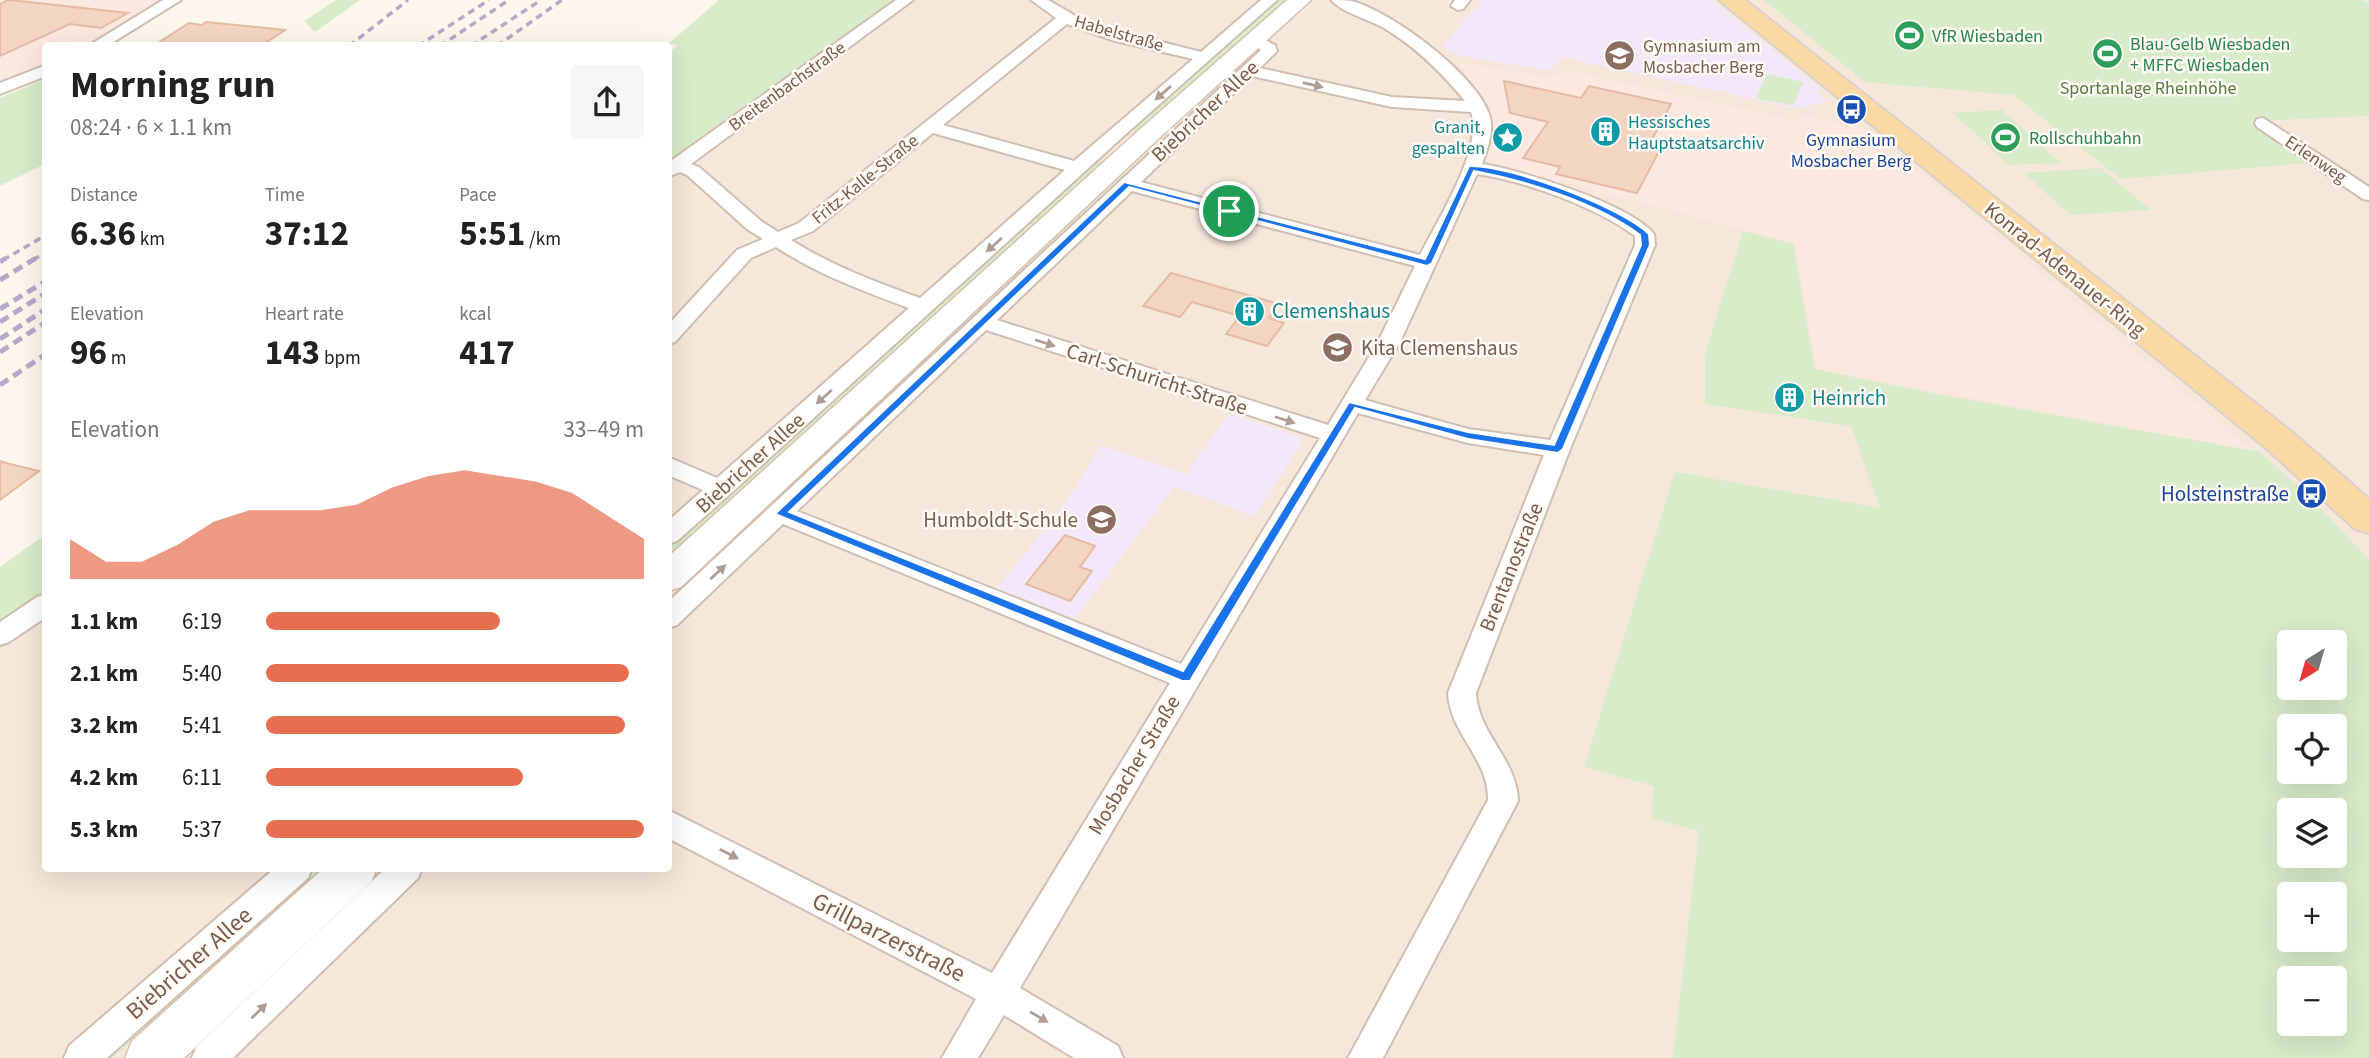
<!DOCTYPE html>
<meta charset="utf-8">
<style>
body{margin:0;font-family:"Source Sans 3",sans-serif;background:#f6f6f6;color:#222;height:100vh;display:flex;flex-direction:column;font-size:26px;white-space:nowrap}
*{box-sizing:border-box;margin:0}
p{font-size:23px;color:#767676}
.icon{flex:none;width:38px;height:38px;fill:none;stroke:currentColor;stroke-width:2;stroke-linecap:round;stroke-linejoin:round}
.map{position:relative;flex:1;overflow:hidden}
.sheet{position:absolute;left:42px;top:42px;width:630px;height:830px;display:flex;flex-direction:column;background:#fff;border-radius:7px;box-shadow:0 7px 28px #0002}
.sheet>*{flex:none}
.needle{width:46px;rotate:217deg}
.controls{position:absolute;left:2277px;top:630px;display:grid;gap:14px}
.controls a{display:grid;place-items:center;width:70px;height:70px;border-radius:7px;background:#fff;box-shadow:0 7px 28px #0002;font-size:35px}
.pin{position:absolute;display:grid;place-items:center;width:60px;height:60px;color:#fff;margin:-30px;border:4px solid #fff;border-radius:50%;box-shadow:0 2px 7px #0007}
.round{display:grid;place-items:center;flex:none;width:74px;height:74px;border-radius:7px;background:#f6f6f6}
.headline{display:flex;align-items:center;justify-content:space-between;height:119px;padding:0 28px}
h1{font-size:38px;font-weight:700;line-height:52px}
.metrics{display:grid;grid-template-columns:repeat(3,1fr);gap:10px;height:119px;padding:7px 28px}
.metrics div{display:grid;align-content:center}
.metrics b{font-size:35px;font-weight:700}
.metrics small{font-size:19px;font-weight:400}
.metrics p{font-size:19px}
.chart{height:196px;padding:14px 28px}
.chart p{display:flex;justify-content:space-between}
.chart svg{width:100%;height:126px;margin-top:7px;fill:#e76f51;opacity:.7}
ul{padding:0 28px;list-style:none;font-size:23px}
li{display:grid;grid-template-columns:112px 84px 1fr;align-items:center;height:52px}
li i{height:18px;border-radius:9px;background:#e76f51}
.map>svg:first-child{display:block}
.residential{fill:#f5e8da;fill-rule:evenodd}
.commercial{fill:#fde8e0}
.education{fill:#f3e8fa}
.green{fill:#d8ecc9;fill-rule:evenodd}
.building{fill:#f3d5c3;stroke:#e6bba3;stroke-width:2}
.lines{fill:none;stroke-linecap:round;stroke-linejoin:round}
.minor-casing{stroke:#d1beb0;stroke-width:4}
.secondary-casing{stroke:#d6c0b0;stroke-width:3}
.primary-casing{stroke:#dad1cd;stroke-width:4}
.minor{fill:#fff;fill-rule:evenodd}
.secondary{fill:#fff;fill-rule:evenodd}
.primary{fill:#fbd9a5;fill-rule:evenodd}
.rail-far1{stroke:#b9a8c9;stroke-width:3.5;stroke-dasharray:7 5;stroke-linecap:butt}
.rail{stroke:#b9a8c9;stroke-width:5;stroke-dasharray:10 6;stroke-linecap:butt}
.oneway{fill:#af9d94}
.route{fill:#1a73e8;stroke:#fff;stroke-width:2;fill-rule:evenodd}
.labels{text-anchor:middle;stroke-width:5;stroke-linejoin:round;paint-order:stroke}
.far-street-label{font-size:18px;fill:#7a5c4d;stroke:#fffaf3}
.far-leisure-label{font-size:18px;fill:#27864d;stroke:#fffaf3;text-anchor:start}
.far-education-label{font-size:18px;fill:#785e54;stroke:#fffaf3;text-anchor:start}
.far-park-label{font-size:18px;fill:#537a41;stroke:#fffaf3}
.far-culture-label{font-size:18px;fill:#0d838f;stroke:#fffaf3;text-anchor:start}
.far-transit-label{font-size:18px;fill:#164399;stroke:#fffaf3}
.street-label{font-size:21px;fill:#7a5c4d;stroke:#fffaf3}
.culture-label{font-size:21px;fill:#0d838f;stroke:#fffaf3;text-anchor:start}
.education-label{font-size:21px;fill:#785e54;stroke:#fffaf3;text-anchor:start}
.transit-label{font-size:21px;fill:#164399;stroke:#fffaf3;text-anchor:end}
.near-street-label{font-size:24px;fill:#7a5c4d;stroke:#fffaf3}
</style>
<div class="map">
<svg width="2369" height="1058" viewBox="0 0 2369 1058">
<rect width="100%" height="100%" fill="#fdf6ec"/>
<path class="residential" d="M 894,0 L 2369,0 L 2369,1058 L 0,1058 L 0,624 L 45,593 L 46,868 L 668,868 L 669,159 ZM 2289,642 L 2334,642 L 2334,688 L 2289,688 ZM 2289,726 L 2334,726 L 2334,772 L 2289,772 ZM 2289,810 L 2334,810 L 2334,856 L 2289,856 ZM 2289,894 L 2334,894 L 2334,940 L 2289,940 ZM 2289,978 L 2334,978 L 2334,1024 L 2289,1024 Z"/>
<g class="commercial">
<path d="M 0,0 L 164,0 L 84,45 L 46,46 L 45,64 L 0,84 Z"/>
<path d="M 1457,61 L 1549,78 L 1565,70 L 1794,120 L 1806,116 L 1868,129 L 2252,450 L 1816,369 L 1795,243 L 1482,161 L 1491,115 Z"/>
</g>
<g class="education">
<path d="M 1482,0 L 1712,0 L 1822,90 L 1817,92 L 1828,101 L 1799,109 L 1562,57 L 1547,71 L 1454,54 L 1442,47 Z"/>
<path d="M 1229,413 L 1297,436 L 1303,441 L 1255,516 L 1174,487 L 1074,620 L 996,589 L 1050,523 L 1077,485 L 1100,445 L 1186,474 Z"/>
</g>
<g class="green">
<path d="M 336,0 L 360,0 L 315,32 L 304,21 Z"/>
<path d="M 719,0 L 894,0 L 669,159 L 669,53 L 677,45 L 668,44 Z"/>
<path d="M 1275,0 L 1285,0 L 1155,116 L 1137,131 L 1128,128 Z"/>
<path d="M 1764,0 L 2361,0 L 2369,3 L 2369,116 L 2250,121 L 2307,163 L 2121,179 L 2013,95 L 1865,82 Z"/>
<path d="M 1767,74 L 1803,82 L 1793,106 L 1756,98 Z"/>
<path d="M 45,79 L 45,164 L 0,186 L 0,98 Z"/>
<path d="M 2002,110 L 2060,163 L 2009,165 L 1953,113 Z"/>
<path d="M 1156,144 L 1163,146 L 669,613 L 669,600 Z"/>
<path d="M 1093,160 L 1102,162 L 669,555 L 668,541 Z"/>
<path d="M 2101,168 L 2150,210 L 2070,215 L 2024,173 Z"/>
<path d="M 1743,231 L 1793,244 L 1815,369 L 1936,394 L 2260,452 L 2319,506 L 2369,560 L 2369,1058 L 1673,1058 L 1699,831 L 1651,818 L 1654,786 L 1584,767 L 1675,472 L 1880,508 L 1851,426 L 1705,404 L 1705,354 ZM 2289,642 L 2334,642 L 2334,688 L 2289,688 ZM 2289,726 L 2334,726 L 2334,772 L 2289,772 ZM 2289,810 L 2334,810 L 2334,856 L 2289,856 ZM 2289,894 L 2334,894 L 2334,940 L 2289,940 ZM 2289,978 L 2334,978 L 2334,1024 L 2289,1024 Z"/>
<path d="M 45,535 L 45,593 L 0,624 L 0,567 Z"/>
<path d="M 303,868 L 323,868 L 113,1058 L 91,1058 Z"/>
</g>
<g class="building">
<path d="M 8,0 L 10,0 L 128,13 L 101,28 L 70,24 L 0,56 L 0,4 Z"/>
<path d="M 206,22 L 285,30 L 261,46 L 153,46 L 189,23 L 202,25 Z"/>
<path d="M 1504,81 L 1581,98 L 1589,86 L 1671,104 L 1650,143 L 1662,146 L 1637,193 L 1556,174 L 1560,167 L 1523,158 L 1548,122 L 1510,113 Z"/>
<path d="M 1171,273 L 1279,304 L 1269,318 L 1284,323 L 1267,346 L 1226,334 L 1240,316 L 1192,302 L 1180,317 L 1143,306 Z"/>
<path d="M 0,461 L 10,464 L 39,471 L 0,500 Z"/>
<path d="M 1065,535 L 1095,546 L 1080,567 L 1092,571 L 1070,601 L 1026,584 Z"/>
</g>
<g class="lines">
<defs>
<g id="minor">
<path d="M 163,0 L 181,0 L 107,46 L 88,46 Z"/>
<path d="M 896,0 L 913,0 L 691,164 L 699,167 L 761,221 L 778,232 L 799,223 L 1056,18 L 1031,0 L 1048,0 L 1081,19 L 1102,27 L 1201,52 L 1261,0 L 1277,0 L 1127,133 L 729,495 L 677,541 L 668,544 L 668,521 L 703,490 L 668,475 L 668,457 L 717,478 L 909,308 C 863,291 817,274 776,247 L 751,258 L 675,342 L 668,344 L 668,325 L 737,250 L 763,239 L 747,229 L 687,175 L 680,172 L 668,177 L 668,163 ZM 1067,24 L 1112,40 L 1193,59 L 1074,161 L 943,125 ZM 933,133 L 1065,170 L 920,298 C 876,282 832,266 791,240 L 813,231 Z"/>
<path d="M 1331,0 C 1337,0 1346,0 1352,1 C 1392,12 1479,76 1490,117 C 1494,132 1487,150 1482,164 C 1519,169 1632,205 1654,234 L 1655,245 L 1570,449 L 1476,693 C 1478,734 1517,759 1518,801 L 1383,1058 L 1348,1058 L 1488,800 C 1489,759 1450,734 1448,693 L 1544,455 L 1468,443 L 1358,413 L 1020,988 L 1118,1046 L 1123,1058 L 1074,1058 L 1004,1015 L 978,1058 L 942,1058 L 976,999 L 668,838 L 668,810 L 992,973 L 1170,683 L 783,524 L 677,625 L 668,628 L 668,602 L 1261,50 L 1246,40 L 1249,37 L 1259,37 L 1275,45 L 1277,51 L 1260,68 L 1392,97 L 1465,101 C 1441,72 1416,47 1384,28 C 1368,19 1343,13 1331,0 ZM 1252,76 L 1392,107 L 1471,112 C 1484,148 1437,221 1420,255 L 1141,182 ZM 1477,174 C 1525,181 1596,207 1635,236 L 1635,245 L 1550,440 L 1468,429 L 1365,400 L 1400,342 ZM 1132,191 L 1415,266 L 1378,342 L 1328,425 L 997,320 ZM 986,330 L 1320,438 L 1181,664 L 797,511 Z"/>
<path d="M 1455,0 L 1470,0 L 1463,9 L 1458,10 L 1451,6 Z"/>
<path d="M 46,65 L 46,76 L 0,94 L 0,83 Z"/>
<path d="M 2263,118 L 2369,187 L 2369,200 L 2363,199 L 2257,127 L 2255,123 L 2257,119 Z"/>
<path d="M 46,594 L 46,617 L 9,642 L 0,645 L 0,622 L 37,597 Z"/>
<path d="M 275,868 L 312,868 L 308,878 L 107,1058 L 64,1058 L 69,1046 Z"/>
<path d="M 386,868 L 422,868 L 418,878 L 233,1058 L 192,1058 L 197,1046 Z"/>
</g>
<g id="secondary">
<path d="M 1287,0 L 1311,0 L 1156,141 L 681,587 L 668,591 L 668,557 L 1138,131 Z"/>
<path d="M 324,868 L 377,868 L 371,882 L 184,1058 L 125,1058 L 132,1041 Z"/>
</g>
<path id="primary" d="M 1719,0 L 1745,0 L 2293,433 L 2369,499 L 2369,533 L 2355,529 L 2267,449 Z"/>
</defs>
<use href="#minor" class="minor-casing"/>
<use href="#secondary" class="secondary-casing"/>
<use href="#primary" class="primary-casing"/>
<use href="#minor" class="minor"/>
<use href="#secondary" class="secondary"/>
<use href="#primary" class="primary"/>
<g class="rail-far1">
<path d="M 349,46 L 408,0"/>
<path d="M 418,46 L 489,0"/>
<path d="M 440,46 L 509,0"/>
<path d="M 471,46 L 541,0"/>
<path d="M 497,46 L 562,0"/>
<path d="M 3,260 L 46,235"/>
<path d="M 33,260 L 46,252"/>
</g>
<g class="rail">
<path d="M 0,262 L 6,258"/>
<path d="M 0,280 L 36,258"/>
<path d="M 0,309 L 46,281"/>
<path d="M 0,322 L 46,293"/>
<path d="M 0,339 L 46,309"/>
<path d="M 0,352 L 46,322"/>
<path d="M 0,385 L 46,354"/>
</g>
</g>
<defs><path id="oneway-solid" d="M-6-.8H1V-3.2L6.5 0L1 3.2V.8H-6Z" transform="scale(1.75)"/></defs>
<g class="oneway">
<use href="#oneway-solid" transform="translate(1313 85) rotate(13)"/>
<use href="#oneway-solid" transform="translate(1163 93) rotate(139)"/>
<use href="#oneway-solid" transform="translate(994 245) rotate(138)"/>
<use href="#oneway-solid" transform="translate(1045 343) rotate(18)"/>
<use href="#oneway-solid" transform="translate(824 397) rotate(138)"/>
<use href="#oneway-solid" transform="translate(1285 420) rotate(18)"/>
<use href="#oneway-solid" transform="translate(718 572) rotate(-43)"/>
<use href="#oneway-solid" transform="translate(729 854) rotate(27)"/>
<use href="#oneway-solid" transform="translate(259 1011) rotate(-44)"/>
<use href="#oneway-solid" transform="translate(1039 1017) rotate(31)"/>
</g>
<path class="route" d="M 1469,166 C 1508,164 1621,207 1649,234 L 1650,245 L 1563,449 L 1558,453 L 1468,439 L 1355,408 L 1190,681 L 1182,681 L 775,514 L 1124,182 L 1425,259 ZM 1474,171 C 1527,181 1597,203 1640,235 L 1641,245 L 1554,445 L 1468,432 L 1349,402 L 1183,671 L 789,512 L 1129,187 L 1427,266 L 1432,263 Z"/>
<defs>
<symbol id="stadium-disc" viewBox="-11 -11 22 22"><circle r="9.5" fill="#2e9e5b" stroke="#fffaf3"/><path d="M0-5a6.5 5 0 1 0 0 10a6.5 5 0 1 0 0-10ZM-3.5-1.8h7v3.6h-7Z" fill="#fff"/></symbol>
<symbol id="school-disc" viewBox="-11 -11 22 22"><circle r="9.5" fill="#8d6e63" stroke="#fffaf3"/><path d="M0-5L7-2L0 1L-7-2ZM-4 1L0 2.5L4 1V4Q0 6-4 4Z" fill="#fff"/></symbol>
<symbol id="bus-disc" viewBox="-11 -11 22 22"><circle r="9.5" fill="#1a4fb4" stroke="#fffaf3"/><path d="M-5-6H5V4H4V6H2V4H-2V6H-4V4H-5ZM-3.5-4V0h7V-4ZM-3.5 1.2v1.5H-2V1.2ZM2 1.2v1.5H3.5V1.2Z" fill="#fff"/></symbol>
<symbol id="building-disc" viewBox="-11 -11 22 22"><circle r="9.5" fill="#0f9aa8" stroke="#fffaf3"/><path d="M-4-6H4V6H1V3H-1V6H-4ZM-2.5-4.3h1.7v1.8h-1.7ZM.8-4.3h1.7v1.8H.8ZM-2.5-1h1.7V.8h-1.7ZM.8-1h1.7V.8H.8Z" fill="#fff"/></symbol>
<symbol id="sight-disc" viewBox="-11 -11 22 22"><circle r="9.5" fill="#0f9aa8" stroke="#fffaf3"/><path d="M0-6L1.8-2.2L6-1.7L2.9 1.2L3.7 5.4L0 3.3L-3.7 5.4L-2.9 1.2L-6-1.7L-1.8-2.2Z" fill="#fff"/></symbol>
</defs>
<g fill-rule="evenodd">
<use href="#stadium-disc" x="1892" y="18" width="35" height="35"/>
<use href="#stadium-disc" x="2090" y="36" width="35" height="35"/>
<use href="#school-disc" x="1602" y="38" width="35" height="35"/>
<use href="#bus-disc" x="1834" y="92" width="35" height="35"/>
<use href="#building-disc" x="1588" y="114" width="35" height="35"/>
<use href="#sight-disc" x="1490" y="120" width="35" height="35"/>
<use href="#stadium-disc" x="1988" y="120" width="35" height="35"/>
<use href="#building-disc" x="1232" y="294" width="35" height="35"/>
<use href="#school-disc" x="1320" y="330" width="35" height="35"/>
<use href="#building-disc" x="1772" y="380" width="35" height="35"/>
<use href="#bus-disc" x="2294" y="476" width="35" height="35"/>
<use href="#school-disc" x="1084" y="502" width="35" height="35"/>
</g>
<g class="labels">
<g class="far-street-label">
<text transform="translate(1119 33) rotate(16)" y="6">Habelstraße</text>
<text transform="translate(787 86) rotate(-36)" y="6">Breitenbachstraße</text>
<text transform="translate(2316 159) rotate(34)" y="6">Erlenweg</text>
<text transform="translate(865 179) rotate(-39)" y="6">Fritz-Kalle-Straße</text>
</g>
<g class="far-leisure-label">
<text x="1932" y="42">VfR Wiesbaden</text>
<text x="2130" y="50">Blau-Gelb Wiesbaden<tspan x="2130" dy="21">+ MFFC Wiesbaden</tspan></text>
<text x="2029" y="144">Rollschuhbahn</text>
</g>
<g class="far-education-label">
<text x="1643" y="52">Gymnasium am<tspan x="1643" dy="21">Mosbacher Berg</tspan></text>
</g>
<g class="far-park-label">
<text x="2148" y="94">Sportanlage Rheinhöhe</text>
</g>
<g class="far-culture-label">
<text x="1628" y="128">Hessisches<tspan x="1628" dy="21">Hauptstaatsarchiv</tspan></text>
<text x="1485" y="133" text-anchor="end">Granit,<tspan x="1485" dy="21">gespalten</tspan></text>
</g>
<g class="far-transit-label">
<text x="1851" y="146">Gymnasium<tspan x="1851" dy="21">Mosbacher Berg</tspan></text>
</g>
<g class="street-label">
<text transform="translate(1205 111) rotate(-43)" y="7">Biebricher Allee</text>
<text transform="translate(2065 269) rotate(39)" y="7">Konrad-Adenauer-Ring</text>
<text transform="translate(1157 379) rotate(18)" y="7">Carl-Schuricht-Straße</text>
<text transform="translate(750 463) rotate(-42)" y="7">Biebricher Allee</text>
<text transform="translate(1511 567) rotate(-68)" y="7">Brentanostraße</text>
<text transform="translate(1134 765) rotate(-59)" y="7">Mosbacher Straße</text>
</g>
<g class="culture-label">
<text x="1272" y="318">Clemenshaus</text>
<text x="1812" y="405">Heinrich</text>
</g>
<g class="education-label">
<text x="1361" y="355">Kita Clemenshaus</text>
<text x="1078" y="527" text-anchor="end">Humboldt-Schule</text>
</g>
<g class="transit-label">
<text x="2289" y="501">Holsteinstraße</text>
</g>
<g class="near-street-label">
<text transform="translate(889 937) rotate(27)" y="8">Grillparzerstraße</text>
<text transform="translate(189 963) rotate(-41)" y="8">Biebricher Allee</text>
</g>
</g>
</svg>
<div class="controls">
<a><svg class="needle" viewBox="-14 -14 28 28"><path d="M0-13l5 13h-10z" fill="#e53935"/><path d="M0 13l5-13h-10z" fill="#767676"/></svg></a>
<a><svg class="icon" aria-label="locate" viewBox="0 0 24 24"><circle cx="12" cy="12" r="6"/><path d="M12 2v4M12 18v4M2 12h4M18 12h4"/></svg></a>
<a><svg class="icon" aria-label="layers" viewBox="0 0 24 24"><path d="M12 4l9 5-9 5-9-5zM3 14l9 5 9-5"/></svg></a>
<a>+</a>
<a>−</a>
</div>
<div class="pin" style="left:1229px;top:211px;background:#1e9e55"><svg class="icon" aria-label="arrive" viewBox="0 0 24 24"><path d="M6 21V4h12l-3 4 3 4H6"/></svg></div>
<section class="sheet">
<div class="headline"><div><h1>Morning run</h1><p>08:24 · 6 × 1.1 km</p></div><a class="round"><svg class="icon" aria-label="share" viewBox="0 0 24 24"><path d="M12 15V3M7 8l5-5 5 5M5 13v7h14v-7"/></svg></a></div>
<div class="metrics">
<div><p>Distance</p><b>6.36<small> km</small></b></div>
<div><p>Time</p><b>37:12</b></div>
<div><p>Pace</p><b>5:51<small> /km</small></b></div>
</div>
<div class="metrics">
<div><p>Elevation</p><b>96<small> m</small></b></div>
<div><p>Heart rate</p><b>143<small> bpm</small></b></div>
<div><p>kcal</p><b>417</b></div>
</div>
<div class="chart"><p><span>Elevation</span>33–49 m</p>
<svg viewBox="0 0 160 44" preserveAspectRatio="none"><path d="M0 44V30L10 38L20 38L30 32L40 24L50 20L60 20L70 20L80 18L90 12L100 8L110 6L120 8L130 10L140 14L150 22L160 30V44z"/></svg>
</div>
<ul>
<li><b>1.1 km</b>6:19<i style="width:62%"></i></li>
<li><b>2.1 km</b>5:40<i style="width:96%"></i></li>
<li><b>3.2 km</b>5:41<i style="width:95%"></i></li>
<li><b>4.2 km</b>6:11<i style="width:68%"></i></li>
<li><b>5.3 km</b>5:37<i style="width:100%"></i></li>
</ul>
</section>
</div>
